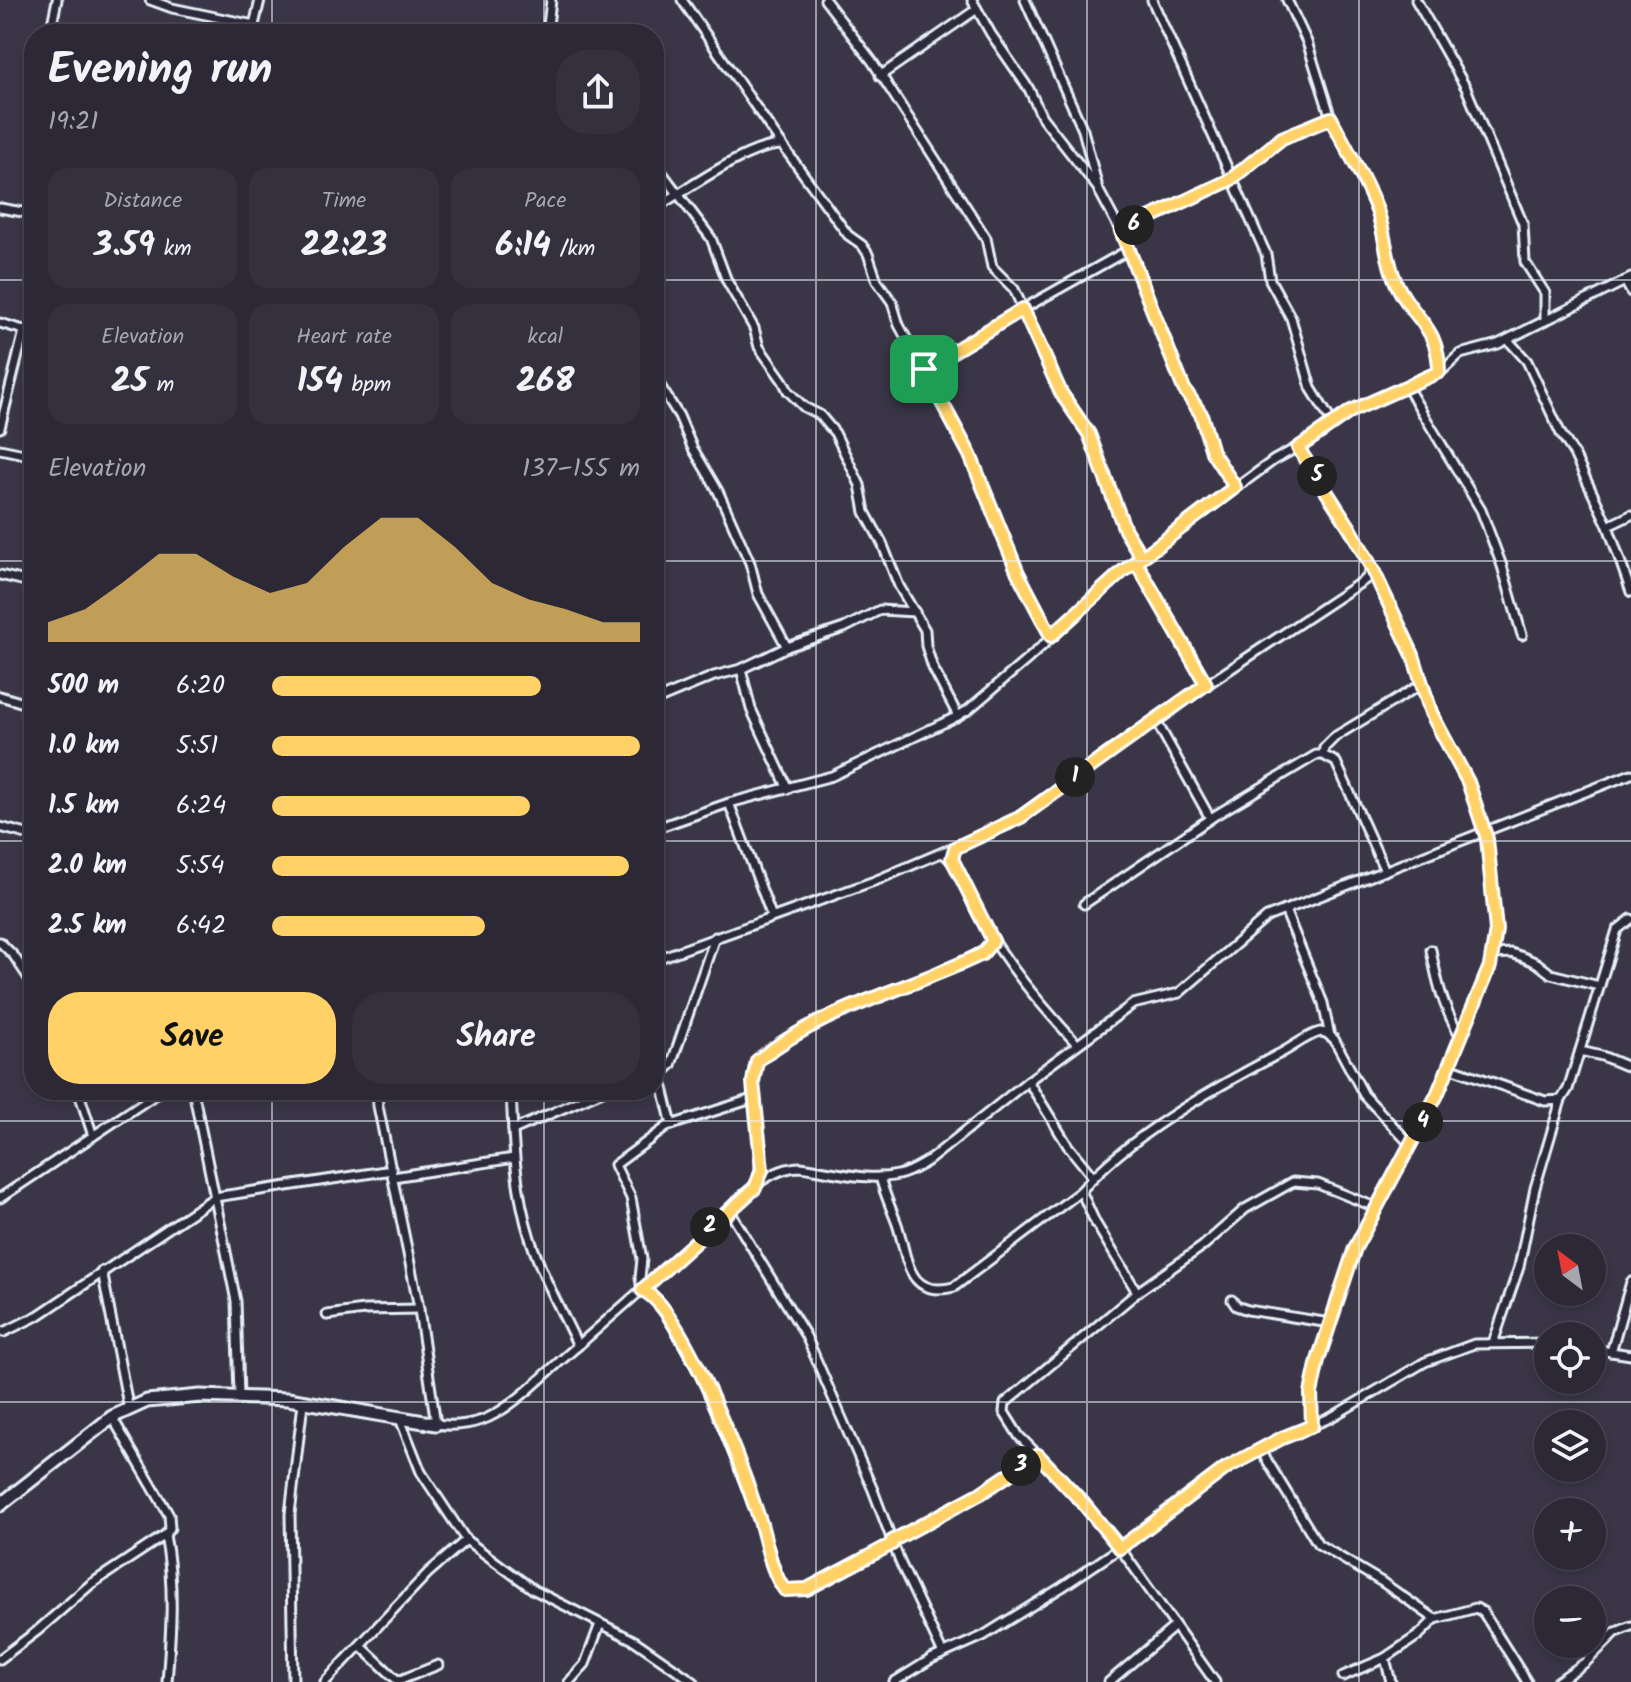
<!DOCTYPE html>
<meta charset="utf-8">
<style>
body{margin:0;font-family:Kalam,sans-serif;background:#34303e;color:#f1f3f6;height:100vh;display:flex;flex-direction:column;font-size:30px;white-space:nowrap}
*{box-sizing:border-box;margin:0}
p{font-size:26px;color:#a6a6ad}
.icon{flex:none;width:44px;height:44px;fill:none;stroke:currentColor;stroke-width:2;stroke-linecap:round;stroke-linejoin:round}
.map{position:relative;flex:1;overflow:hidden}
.side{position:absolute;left:24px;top:24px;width:640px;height:1076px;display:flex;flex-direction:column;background:#2c2836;border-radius:32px;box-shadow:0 4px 12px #0003,0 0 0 2px #484451}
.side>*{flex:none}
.needle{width:52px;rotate:328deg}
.fabs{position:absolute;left:1534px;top:1234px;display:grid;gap:16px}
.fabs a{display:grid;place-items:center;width:72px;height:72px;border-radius:50%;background:#2c2836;box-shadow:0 4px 12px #0003,0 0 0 2px #484451;font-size:40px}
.pin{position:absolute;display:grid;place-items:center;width:68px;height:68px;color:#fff;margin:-34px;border-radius:16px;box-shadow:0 4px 12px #0006}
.km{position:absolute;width:40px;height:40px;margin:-20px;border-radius:50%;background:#222;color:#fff;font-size:22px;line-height:40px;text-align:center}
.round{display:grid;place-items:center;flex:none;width:84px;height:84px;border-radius:32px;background:#34303e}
.overview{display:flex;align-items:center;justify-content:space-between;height:136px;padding:0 24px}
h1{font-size:44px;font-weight:700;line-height:60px}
.metrics{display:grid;grid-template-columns:repeat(3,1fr);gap:12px;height:136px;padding:8px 24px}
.metrics div{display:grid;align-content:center;border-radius:20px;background:#34303e;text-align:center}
.metrics b{font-size:34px;font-weight:700}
.metrics small{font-size:22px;font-weight:400}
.metrics p{font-size:22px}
.chart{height:224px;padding:16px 24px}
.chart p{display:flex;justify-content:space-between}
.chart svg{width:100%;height:144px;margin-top:8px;fill:#ffd166;opacity:.7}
.action{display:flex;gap:16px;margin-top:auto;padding:16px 24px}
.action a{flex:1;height:92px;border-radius:32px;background:#ffd166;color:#111;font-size:32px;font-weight:700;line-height:92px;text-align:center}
.action a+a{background:#34303e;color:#f1f3f6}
ul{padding:0 24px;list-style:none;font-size:26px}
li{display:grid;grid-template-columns:128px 96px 1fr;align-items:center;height:60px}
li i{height:20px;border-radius:10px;background:#ffd166}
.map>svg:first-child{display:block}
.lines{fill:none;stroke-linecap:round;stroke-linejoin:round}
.street-casing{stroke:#e8f1f8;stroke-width:13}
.secondary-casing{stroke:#e8f1f8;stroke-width:17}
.street{stroke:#2f2a3d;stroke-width:7}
.secondary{stroke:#2f2a3d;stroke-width:11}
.route-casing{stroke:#fff;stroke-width:16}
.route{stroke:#ffd166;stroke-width:10}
.grid{fill:none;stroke:#e8f1f8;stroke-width:2;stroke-opacity:0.55}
</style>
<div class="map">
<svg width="1631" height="1682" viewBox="0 0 1631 1682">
<rect width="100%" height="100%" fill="#3a3648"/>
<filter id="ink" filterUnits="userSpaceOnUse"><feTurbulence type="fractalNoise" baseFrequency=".0125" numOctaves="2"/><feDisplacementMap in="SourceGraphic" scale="16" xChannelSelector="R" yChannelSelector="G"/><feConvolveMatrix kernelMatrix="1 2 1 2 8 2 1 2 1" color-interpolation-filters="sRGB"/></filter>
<g filter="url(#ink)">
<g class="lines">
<defs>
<g id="street">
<path d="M 150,0 L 172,8 L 254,25"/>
<path d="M 682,0 L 782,145 L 848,235 L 862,245 L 868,254 L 877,281 L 892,302 L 899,325 L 970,455 L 1018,573 L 1051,636"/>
<path d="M 825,0 L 872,61 L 986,238 L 992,267 L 1014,289 L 1061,393 L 1089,434 L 1125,530 L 1142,558"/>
<path d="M 972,0 L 991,34 L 1029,89 L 1042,117 L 1097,187 L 1130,249 L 1184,389 L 1201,414 L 1212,452 L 1235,487"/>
<path d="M 1025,0 L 1083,130 L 1097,184"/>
<path d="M 1152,0 L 1266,254 L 1270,280 L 1291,318 L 1311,388 L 1333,424"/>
<path d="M 1416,0 L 1466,88 L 1523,224 L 1525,262 L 1545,293 L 1545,321"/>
<path d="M 50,34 L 57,0"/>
<path d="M 252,34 L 260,0"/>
<path d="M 547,34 L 551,0"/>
<path d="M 880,76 L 977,9"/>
<path d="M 1331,118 C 1346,149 1366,181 1377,213 C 1385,237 1386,262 1397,285 C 1414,321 1439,325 1439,372"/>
<path d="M 654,162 L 711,238 L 727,281 L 754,328 L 759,347 L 783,381 L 788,391 L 804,407 L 820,415 L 835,433 L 860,485 L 865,512 L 882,543 L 899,586 L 925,630 L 926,646 L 933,668 L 958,716"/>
<path d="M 0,208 L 34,214"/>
<path d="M 654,208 C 687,191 746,145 782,145"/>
<path d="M 1121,231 L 1230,180 L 1282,138 L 1331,118 L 1307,42 L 1287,0"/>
<path d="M 1625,281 L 1631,292"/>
<path d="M 0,323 L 34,333"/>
<path d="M 1508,340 L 1527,361 L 1561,434 L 1573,452 L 1608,526 L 1631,592"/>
<path d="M 924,369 L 1023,309 L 1130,249"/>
<path d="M 654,376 L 679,416 L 692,447 L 718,491 L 750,563 L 758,594 L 787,647"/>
<path d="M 1407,387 L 1481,510 L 1502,566 L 1522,635"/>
<path d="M 0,428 L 24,331"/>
<path d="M 1298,448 L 1350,528 L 1372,568 L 1413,655 L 1438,727 L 1468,782 L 1487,839 L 1496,930 L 1490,966 L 1437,1095 L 1355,1248 L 1318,1360 L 1311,1393 L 1312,1426"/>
<path d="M 0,449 L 34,456"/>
<path d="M 1608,526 L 1631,515"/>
<path d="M 1136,562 L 1206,684"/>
<path d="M 0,575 L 34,583"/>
<path d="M 741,669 L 751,709 L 788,789"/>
<path d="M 0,696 L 34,706"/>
<path d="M 654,701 L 714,676 L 741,669 L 787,647 L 844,628 L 880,610 L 915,612"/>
<path d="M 1155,719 L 1210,818"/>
<path d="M 1323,755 L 1324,748 L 1336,736 L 1422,684"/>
<path d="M 729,803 L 772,917"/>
<path d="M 0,827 L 34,836"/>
<path d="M 654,829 L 729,803 L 832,776 L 954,718 L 968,710 L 1029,658 L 1123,571 L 1274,460 L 1311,440 L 1351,411 L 1444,369 L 1460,354 L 1498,344 L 1631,278"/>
<path d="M 942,853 C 962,864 968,897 979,916 C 1006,964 1040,1004 1077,1044"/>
<path d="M 1084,904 L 1214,816 L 1316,755 L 1323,755 L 1336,762 L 1385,871"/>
<path d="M 1285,910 L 1323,1003 L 1330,1036"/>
<path d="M 0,942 L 14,956 L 34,986"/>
<path d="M 1431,950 C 1437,982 1443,1009 1461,1036"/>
<path d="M 1493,954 L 1511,953 L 1523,957 L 1537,963 L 1551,974 L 1599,986"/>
<path d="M 654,960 L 877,880 L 1009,824 L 1155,719 L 1366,579 L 1372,568"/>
<path d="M 1580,1051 L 1602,1056 L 1631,1068"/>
<path d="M 1449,1067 L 1545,1101 L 1561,1100 L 1568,1089 L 1617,930 L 1631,919"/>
<path d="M 660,1075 L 672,1125"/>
<path d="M 654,1076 L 660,1075 L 671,1065 L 715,937"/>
<path d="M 1028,1081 L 1068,1146 L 1093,1177"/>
<path d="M 78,1090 L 93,1136"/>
<path d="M 193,1090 L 236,1301 L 239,1396"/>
<path d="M 377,1090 L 378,1106 L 418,1303 L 436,1424 C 456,1427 478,1424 495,1414 C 520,1400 544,1375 566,1356 C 612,1316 658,1276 703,1234 C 729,1210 763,1167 801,1167 C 831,1171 868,1182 898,1175 C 909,1173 919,1166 928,1161 L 1028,1081 L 1133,1004 L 1179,993 L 1267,917 L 1631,774"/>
<path d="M 511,1090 C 513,1139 515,1191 530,1238 C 542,1276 561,1310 578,1346"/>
<path d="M 755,1098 L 668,1126 L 615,1165 L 631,1198 L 642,1259 L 640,1278 L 642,1290 L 651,1294 L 661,1304 L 708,1388 L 760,1521 L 778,1580 L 785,1590 L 807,1589 L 892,1544"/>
<path d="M 513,1130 L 605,1090"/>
<path d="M 393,1177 L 514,1158"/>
<path d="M 880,1177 C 884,1193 891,1208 897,1224 C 908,1257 906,1299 954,1287 L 1081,1191 C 1127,1137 1214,1088 1277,1055 C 1292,1048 1305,1036 1320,1032 L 1326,1033 L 1334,1039 L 1364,1095 L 1411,1145"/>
<path d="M 756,1185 C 772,1145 742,1097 757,1061 C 791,1033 836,1013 877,996 C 906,984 977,964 993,941"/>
<path d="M 1081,1191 L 1095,1222 L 1137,1292"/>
<path d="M 0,1198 L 162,1090"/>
<path d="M 729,1210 L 806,1336 L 873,1490 L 900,1562 L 943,1654"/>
<path d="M 102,1271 L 129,1410"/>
<path d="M 1232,1300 L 1236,1306 L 1248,1310 L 1330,1323"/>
<path d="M 327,1315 L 364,1310 L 419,1309"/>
<path d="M 4,1332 L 39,1315 L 215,1197 L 392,1170"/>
<path d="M 1493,1343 L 1519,1267 L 1535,1188 L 1561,1100"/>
<path d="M 1592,1349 L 1631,1355"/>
<path d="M 1611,1352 L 1631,1282"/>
<path d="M 400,1419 L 421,1472 L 466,1540 L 534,1590 L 635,1641 L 694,1682"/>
<path d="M 1260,1449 L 1318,1544 L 1382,1582 L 1435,1619"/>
<path d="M 165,1535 C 175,1585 171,1632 167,1682"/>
<path d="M 892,1541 L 981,1493 L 1038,1455"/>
<path d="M 361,1646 L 398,1681 L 438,1665"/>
<path d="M 1385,1658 L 1391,1682"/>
<path d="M 0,1659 L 37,1631 L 91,1584 L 165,1535 L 170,1528 L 169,1515 L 112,1417"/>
<path d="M 1343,1676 L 1385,1658 L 1419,1635 L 1435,1619 L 1476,1608 L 1483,1612 L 1527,1682"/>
<path d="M 293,1682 L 290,1514 L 303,1403"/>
<path d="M 325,1682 L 428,1573 L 466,1540"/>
<path d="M 569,1682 L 585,1664 L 600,1624"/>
<path d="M 894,1682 L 931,1659 L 983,1636 L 1062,1587 L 1120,1548 L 1226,1468 L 1282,1438 L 1330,1418 L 1425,1362 L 1474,1344 L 1548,1343"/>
<path d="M 1109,1682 L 1174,1627"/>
<path d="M 1215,1682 L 1120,1548 L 1059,1476 L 1019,1436 L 1004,1412 L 1005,1403 L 1139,1291 L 1203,1246 L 1245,1209 L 1293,1182 L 1318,1184 L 1375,1207"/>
<path d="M 1557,1682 L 1586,1662 L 1616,1632 L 1631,1626"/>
</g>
<path id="secondary" d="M 0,1505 L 112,1417 L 147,1401 L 200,1396 L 288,1399 L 436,1424"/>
</defs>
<use href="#street" class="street-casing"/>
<use href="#secondary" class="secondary-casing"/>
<use href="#street" class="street"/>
<use href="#secondary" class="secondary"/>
</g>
</g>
<g class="lines" filter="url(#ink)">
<defs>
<path id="route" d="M 924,369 L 1023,309 L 1061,393 L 1089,434 L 1125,530 L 1142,558 L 1136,562 L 1206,684 L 1021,817 L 955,848 L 952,859 L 993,941 L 982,954 C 908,990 822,1008 757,1061 L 753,1082 L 762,1170 L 755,1188 L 642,1290 C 683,1306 745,1476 760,1521 C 767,1543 770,1571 785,1590 L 807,1589 L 892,1544 L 892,1541 L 981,1493 L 1038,1455 L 1084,1504 L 1120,1548 L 1226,1468 L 1282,1438 L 1312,1426 L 1311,1393 L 1318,1360 L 1355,1248 L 1437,1095 L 1490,966 L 1496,930 L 1487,839 L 1468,782 L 1431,713 L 1413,655 L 1372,568 L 1350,528 L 1298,448 L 1351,411 L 1439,372 C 1439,326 1414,321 1397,285 C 1386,262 1386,237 1378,213 C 1367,182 1346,148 1331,118 L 1282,138 L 1230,180 L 1121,231 L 1184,389 L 1201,414 L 1212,452 L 1235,487 C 1198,515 1161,544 1123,571 L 1051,636 L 1018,573 L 970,455 L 924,369"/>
</defs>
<use href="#route" class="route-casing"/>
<use href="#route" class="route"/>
</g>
<path class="grid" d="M 272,0 L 272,34M 544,0 L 544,34M 816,0 L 816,1682M 1087,0 L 1087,1682M 1359,0 L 1359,1682M 0,280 L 34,280M 654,280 L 1631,280M 0,561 L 34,561M 654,561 L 1631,561M 0,841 L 34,841M 654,841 L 1631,841M 272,1090 L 272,1682M 544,1090 L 544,1682M 0,1121 L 1631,1121M 0,1402 L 1631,1402"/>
</svg>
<div class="fabs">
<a><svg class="needle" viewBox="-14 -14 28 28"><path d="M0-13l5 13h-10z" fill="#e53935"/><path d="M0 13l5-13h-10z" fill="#a6a6ad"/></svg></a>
<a><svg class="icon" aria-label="locate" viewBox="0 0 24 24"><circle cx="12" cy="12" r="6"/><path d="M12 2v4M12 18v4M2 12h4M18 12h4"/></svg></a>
<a><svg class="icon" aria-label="layers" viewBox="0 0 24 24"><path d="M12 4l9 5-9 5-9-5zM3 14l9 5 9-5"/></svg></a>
<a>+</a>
<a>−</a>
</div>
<div class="pin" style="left:924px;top:369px;background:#1e9e55"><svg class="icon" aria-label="arrive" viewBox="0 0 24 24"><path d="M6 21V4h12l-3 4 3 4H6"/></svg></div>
<b class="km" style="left:1075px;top:777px">1</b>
<b class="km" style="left:710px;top:1227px">2</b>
<b class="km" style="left:1021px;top:1466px">3</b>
<b class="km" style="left:1423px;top:1122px">4</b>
<b class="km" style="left:1317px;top:476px">5</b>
<b class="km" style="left:1134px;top:225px">6</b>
<section class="side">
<div class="overview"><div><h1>Evening run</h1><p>19:21</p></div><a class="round"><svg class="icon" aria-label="share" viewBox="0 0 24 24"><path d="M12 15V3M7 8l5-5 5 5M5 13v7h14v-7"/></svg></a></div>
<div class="metrics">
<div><p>Distance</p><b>3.59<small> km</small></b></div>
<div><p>Time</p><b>22:23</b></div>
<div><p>Pace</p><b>6:14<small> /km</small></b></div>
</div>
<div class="metrics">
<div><p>Elevation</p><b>25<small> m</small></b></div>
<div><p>Heart rate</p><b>154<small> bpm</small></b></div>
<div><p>kcal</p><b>268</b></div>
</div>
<div class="chart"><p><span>Elevation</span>137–155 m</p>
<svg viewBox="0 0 160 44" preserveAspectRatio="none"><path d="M0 44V38L10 34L20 26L30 17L40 17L50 24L60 29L70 26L80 15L90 6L100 6L110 15L120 26L130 31L140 34L150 38L160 38V44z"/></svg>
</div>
<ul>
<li><b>500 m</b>6:20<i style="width:73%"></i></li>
<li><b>1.0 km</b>5:51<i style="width:100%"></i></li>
<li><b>1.5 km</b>6:24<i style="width:70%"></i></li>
<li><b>2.0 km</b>5:54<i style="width:97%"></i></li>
<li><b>2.5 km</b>6:42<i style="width:58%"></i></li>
</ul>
<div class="action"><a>Save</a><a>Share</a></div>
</section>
</div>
